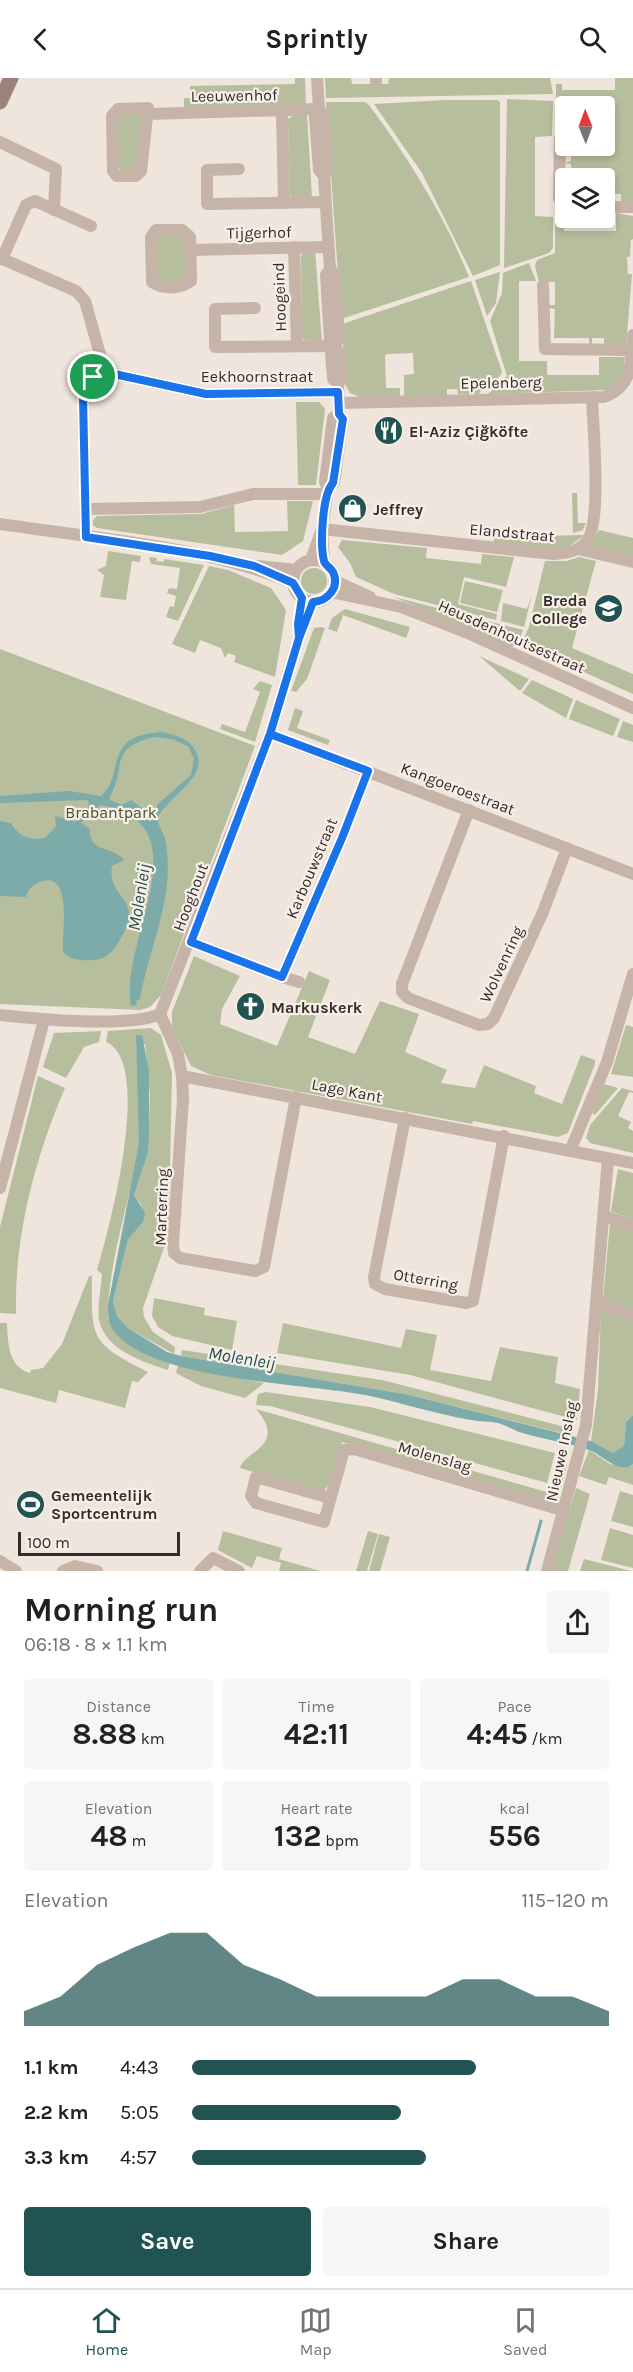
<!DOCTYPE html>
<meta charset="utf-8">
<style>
body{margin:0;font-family:Karla,sans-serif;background:#f6f6f6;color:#202124;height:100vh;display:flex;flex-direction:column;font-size:22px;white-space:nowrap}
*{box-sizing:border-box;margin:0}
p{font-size:20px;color:#757577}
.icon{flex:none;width:33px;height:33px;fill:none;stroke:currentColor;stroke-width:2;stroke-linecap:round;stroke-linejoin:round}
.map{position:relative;height:1493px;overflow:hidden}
.side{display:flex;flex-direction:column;background:#fff;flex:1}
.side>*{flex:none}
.needle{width:39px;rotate:359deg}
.fabs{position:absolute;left:555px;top:18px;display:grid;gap:12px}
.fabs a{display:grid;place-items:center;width:60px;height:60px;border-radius:6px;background:#fff;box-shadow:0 3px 9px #0003;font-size:30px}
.scale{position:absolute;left:18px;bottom:15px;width:162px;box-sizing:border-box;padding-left:6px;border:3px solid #352b28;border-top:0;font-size:16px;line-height:21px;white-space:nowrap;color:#352b28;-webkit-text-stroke:4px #f8efe8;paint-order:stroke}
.pin{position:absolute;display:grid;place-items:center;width:51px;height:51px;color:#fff;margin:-26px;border:3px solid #fff;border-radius:50%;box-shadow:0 2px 6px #0007}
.round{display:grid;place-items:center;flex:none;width:63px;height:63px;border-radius:6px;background:#f6f6f6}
.overview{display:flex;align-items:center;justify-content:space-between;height:102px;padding:0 24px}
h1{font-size:33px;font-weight:700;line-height:45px}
.stats{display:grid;grid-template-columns:repeat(3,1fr);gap:9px;height:102px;padding:6px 24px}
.stats div{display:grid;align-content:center;border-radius:6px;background:#f6f6f6;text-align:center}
.stats b{font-size:30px;font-weight:700}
.stats small{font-size:16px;font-weight:400}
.stats p{font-size:16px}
.chart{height:168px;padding:12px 24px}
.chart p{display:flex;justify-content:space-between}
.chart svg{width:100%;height:108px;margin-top:6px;fill:#215352;opacity:.7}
.primary-button{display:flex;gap:12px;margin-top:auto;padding:12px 24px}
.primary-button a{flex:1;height:69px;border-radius:6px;background:#215352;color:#fff;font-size:24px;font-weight:700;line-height:69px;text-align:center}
.primary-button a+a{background:#f6f6f6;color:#202124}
ul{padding:0 24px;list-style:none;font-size:20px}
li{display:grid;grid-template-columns:96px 72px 1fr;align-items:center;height:45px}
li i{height:15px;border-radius:8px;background:#215352}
header{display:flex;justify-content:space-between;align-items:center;height:78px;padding:0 24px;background:#fff;font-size:27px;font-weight:700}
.dock{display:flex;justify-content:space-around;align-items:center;height:84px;border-top:2px solid #e0e0e0;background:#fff;font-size:16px;color:#757577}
.dock a{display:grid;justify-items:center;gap:3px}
.dock .current{color:#215352}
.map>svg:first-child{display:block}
.green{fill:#b6be9d}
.water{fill:#7daba9;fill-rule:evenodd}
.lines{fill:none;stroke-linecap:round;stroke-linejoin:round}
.stream{stroke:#7daba9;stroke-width:3}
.minor{stroke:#c7b4a9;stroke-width:12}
.secondary{stroke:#9b837b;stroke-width:15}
.route-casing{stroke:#fff;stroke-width:12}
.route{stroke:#1a73e8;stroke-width:8}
.labels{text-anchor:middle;stroke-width:4.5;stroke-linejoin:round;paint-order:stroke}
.street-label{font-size:16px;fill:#352b28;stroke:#f8efe8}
.poi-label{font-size:16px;font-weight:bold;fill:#352b28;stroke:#f8efe8;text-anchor:start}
.park-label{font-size:16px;fill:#48512e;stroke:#f8efe8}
.water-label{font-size:18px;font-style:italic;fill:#215352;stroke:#f8efe8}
</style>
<header><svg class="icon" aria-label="back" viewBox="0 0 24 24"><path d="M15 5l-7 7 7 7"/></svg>Sprintly<svg class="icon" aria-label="search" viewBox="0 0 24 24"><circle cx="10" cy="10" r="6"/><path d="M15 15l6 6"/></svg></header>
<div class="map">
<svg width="633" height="1493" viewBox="0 0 633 1493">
<rect width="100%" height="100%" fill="#f0e5dc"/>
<g class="green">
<path d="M 295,0 L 305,0 L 306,29 L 184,31 L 184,20 L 190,20 L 190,8 L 295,6 Z"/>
<path d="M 325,0 L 351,0 L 352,6 L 388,6 L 389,0 L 550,0 L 553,16 L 326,20 Z"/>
<path d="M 615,0 L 633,0 L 633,123 L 621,124 L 621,116 L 609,116 L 609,124 L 607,124 L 604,100 L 572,100 L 571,86 L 564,85 L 571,83 L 571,68 L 604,68 L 604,28 L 566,28 L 565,59 L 556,59 L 556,6 L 562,6 L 562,12 L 615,12 Z"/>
<path d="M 507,21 L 553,23 L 552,58 L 535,59 L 535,138 L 553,139 L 553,170 L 549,175 L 504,190 Z"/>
<path d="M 446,22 L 497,22 L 500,24 L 500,187 L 473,198 L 422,95 L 374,26 Z"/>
<path d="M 326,24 L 365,24 L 369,27 C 409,81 444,137 469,199 L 341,241 Z"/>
<path d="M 142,35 L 138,87 L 134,92 L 121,92 L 118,89 L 116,40 L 121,36 Z"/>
<path d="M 294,37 L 307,37 L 312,120 L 293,120 L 290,117 L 288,41 Z"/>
<path d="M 616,135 L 633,138 L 633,161 L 631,162 L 630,179 L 627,179 L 628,196 L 632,196 L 626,268 L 604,267 L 604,260 L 592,260 L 592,267 L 589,267 L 589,260 L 554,260 L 555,231 L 548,230 L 548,227 L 555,227 L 555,204 L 539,204 L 535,188 L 537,182 L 555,175 L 555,139 L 563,138 L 564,153 L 616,153 Z"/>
<path d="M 179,156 L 184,159 L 186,197 L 183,203 L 163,205 L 157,201 L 155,165 L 158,158 Z"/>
<path d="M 315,172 L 322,264 L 304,262 L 302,257 L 301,180 L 302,175 Z"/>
<path d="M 529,185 L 536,203 L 519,203 L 519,283 L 547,283 L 547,297 L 599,297 L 599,279 L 625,279 L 622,301 L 608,312 L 488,316 L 507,298 L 490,243 L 502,215 L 503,195 Z"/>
<path d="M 500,194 L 496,225 L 487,238 L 475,202 Z"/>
<path d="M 471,203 L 502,294 C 497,306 485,305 479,316 L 458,316 L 457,311 L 447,311 L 447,317 L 404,318 L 404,297 L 414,296 L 413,275 L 387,276 L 385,278 L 386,310 L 400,310 L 400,318 L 360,319 L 350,315 L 345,306 L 342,246 Z"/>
<path d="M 296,324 L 319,324 L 325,331 L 316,407 L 298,407 Z"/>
<path d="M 572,415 L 577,415 L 578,445 L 586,445 L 583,452 L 573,455 Z"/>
<path d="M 287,423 L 313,423 L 303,463 L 282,477 L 97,450 L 93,447 L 93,442 L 97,438 L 201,436 L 234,427 L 235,454 L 288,453 Z"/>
<path d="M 599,452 L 633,460 L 633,480 L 589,470 Z"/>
<path d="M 585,457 L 565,471 L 494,466 L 494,459 Z"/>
<path d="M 342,462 L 427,470 L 426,480 L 481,486 L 482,476 L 514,479 L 506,509 L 464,499 L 458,526 L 497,536 L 496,542 L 394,516 L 356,499 L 350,485 L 338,469 Z"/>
<path d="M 108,473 L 141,478 L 140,484 L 132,483 L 126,522 L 100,519 L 104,497 L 97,492 L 106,488 Z"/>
<path d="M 149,479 L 157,480 L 156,483 L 164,484 L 164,481 L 204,487 L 178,543 L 166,539 L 170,528 L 174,529 L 176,518 L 167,515 L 169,510 L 177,511 L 180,490 L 151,486 Z"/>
<path d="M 579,479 L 596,483 L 572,570 L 633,596 L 633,616 L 521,566 L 529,549 L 545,483 L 567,483 Z"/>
<path d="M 209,488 L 228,492 L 271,510 L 286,532 L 275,599 L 234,584 L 236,578 L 228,575 L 225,580 L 221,570 L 200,562 L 195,575 L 172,566 Z"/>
<circle cx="314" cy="503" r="13"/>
<path d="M 465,503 L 503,512 L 497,534 L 460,525 Z"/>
<path d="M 532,517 L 524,549 L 501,543 L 503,525 L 527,531 Z"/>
<path d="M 394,519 L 523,552 L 517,567 L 511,569 Z"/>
<path d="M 345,531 L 410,549 L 406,560 L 343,537 L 337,554 L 328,551 L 332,540 Z"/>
<path d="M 321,549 L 325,550 L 307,601 L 296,614 L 291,613 L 314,550 Z"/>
<path d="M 0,571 L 255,668 L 161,917 L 150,929 L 140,932 L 0,926 Z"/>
<path d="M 479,578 L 529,601 L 520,613 Z"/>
<path d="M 532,602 L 573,621 L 566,640 L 522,615 Z"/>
<path d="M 260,603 L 272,607 L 255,664 L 220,651 L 222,646 L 245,654 L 260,614 L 253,611 Z"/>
<path d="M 576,622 L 620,641 L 613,658 L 569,641 Z"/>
<path d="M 295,630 L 303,633 L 297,650 L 330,662 L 328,667 L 288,652 Z"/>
<path d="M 623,643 L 633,647 L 633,664 L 617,659 Z"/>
<path d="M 194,878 L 240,898 L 222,931 L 220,946 L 277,968 L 309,893 L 330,902 L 308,959 L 355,976 L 380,923 L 419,936 L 405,974 L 447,992 L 441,1005 L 475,1010 L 484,987 L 536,1008 L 534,1015 L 562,1026 L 581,977 L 595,982 L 595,986 L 568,1055 L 558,1059 L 473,1043 L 472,1046 L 211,997 L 191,988 L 172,949 L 172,934 Z"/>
<path d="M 626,947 L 633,949 L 633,999 L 611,996 Z"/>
<path d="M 151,950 L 161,957 L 172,995 L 169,1142 L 166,1164 L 143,1230 L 144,1239 L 153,1254 L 175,1269 L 174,1276 L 128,1250 L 117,1238 L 113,1223 L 128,1162 L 143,1144 L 141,1127 L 134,1117 L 148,1075 L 150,1016 L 145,966 L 136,966 C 140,999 143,1035 139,1067 C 130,1125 108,1182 108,1240 L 139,1272 L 170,1284 L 168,1292 C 143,1284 105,1272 99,1242 C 97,1228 101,1211 102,1196 L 97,1192 C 109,1153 154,984 106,964 L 108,953 Z"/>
<path d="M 101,953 L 99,964 L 84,969 L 66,1000 L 43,989 L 54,955 Z"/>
<path d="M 38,998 L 65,1010 C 35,1080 14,1159 16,1236 L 0,1235 L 0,1149 Z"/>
<path d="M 604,1006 L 618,1010 L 595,1037 L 592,1035 Z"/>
<path d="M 622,1010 L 633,1013 L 633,1015 L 629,1014 L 618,1038 L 631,1044 L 628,1050 L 633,1053 L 633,1075 L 590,1065 L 586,1060 L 590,1047 Z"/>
<path d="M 618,1091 L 633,1095 L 633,1142 L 611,1133 Z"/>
<path d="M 610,1145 L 633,1154 L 633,1234 L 603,1222 Z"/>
<path d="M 89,1198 L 92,1198 C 91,1262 91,1265 148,1294 L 138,1304 L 132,1303 L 125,1330 L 59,1312 L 56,1325 L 0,1310 L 0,1245 L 7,1245 C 8,1265 8,1289 30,1295 L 31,1292 L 43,1290 L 62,1266 Z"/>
<path d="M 154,1220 L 205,1230 L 204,1237 L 237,1243 L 232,1272 L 172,1258 L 158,1249 L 152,1238 Z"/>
<path d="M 601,1231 L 633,1244 L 633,1337 L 626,1344 L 624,1368 L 613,1375 L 591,1363 L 598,1312 Z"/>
<path d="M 283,1245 L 401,1270 L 406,1251 L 437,1257 L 430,1292 L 491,1303 L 500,1269 L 558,1279 L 555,1305 L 580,1311 L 577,1342 L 410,1297 L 277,1275 Z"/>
<path d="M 182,1272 L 382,1302 L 573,1351 L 573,1358 L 410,1317 L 181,1278 Z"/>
<path d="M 178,1287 L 264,1305 L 245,1320 L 201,1308 L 176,1295 Z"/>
<path d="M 266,1314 L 370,1329 L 555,1375 L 547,1405 L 270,1328 L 256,1327 L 258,1316 Z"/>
<path d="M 256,1331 L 550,1415 L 560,1387 L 567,1387 L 557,1424 L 552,1424 L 342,1364 L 329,1407 L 324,1412 L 318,1413 L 240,1390 C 244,1373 288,1368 256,1331 Z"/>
<path d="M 589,1372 L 610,1386 L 630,1388 L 633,1386 L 633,1407 L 609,1399 L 606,1407 L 579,1398 Z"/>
<path d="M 576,1410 L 590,1416 L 568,1493 L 552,1493 Z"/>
<path d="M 620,1413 L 633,1417 L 633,1449 L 611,1443 Z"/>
<path d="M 610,1450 L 633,1457 L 633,1490 L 601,1482 Z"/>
<path d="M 223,1453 L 282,1470 L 279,1481 L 320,1493 L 279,1493 L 281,1485 L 257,1478 L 252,1490 L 218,1472 Z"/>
<path d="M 368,1453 L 378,1456 L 367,1493 L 356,1493 Z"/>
<path d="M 379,1456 L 390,1459 L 380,1493 L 369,1493 Z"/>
<path d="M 584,1481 L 631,1493 L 580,1493 Z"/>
</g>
<g class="water">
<path d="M 163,654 C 178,658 191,661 197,676 C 207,701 167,719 157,741 C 159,749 165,757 166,766 C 175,819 149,869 140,921 L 136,923 L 137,927 L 131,928 C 118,864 207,745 100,727 L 81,745 L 90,751 C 89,776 112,767 124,782 L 112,788 C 106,823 150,818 116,868 C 111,876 103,882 93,882 C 81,883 71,882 63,874 C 61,858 75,788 37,805 C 31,808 28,813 26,819 L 0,818 L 0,743 L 11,745 C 18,758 30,763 45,760 L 56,748 L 55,738 L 75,744 L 89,729 L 88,722 L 0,725 L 0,718 L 69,713 L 101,718 C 127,695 100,657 163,654 ZM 153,659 L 172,661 L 188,668 L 194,681 L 191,697 L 159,725 L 151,737 L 131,722 L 122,727 L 110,722 L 110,718 C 127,691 107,671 153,659 Z"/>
<path d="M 136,957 L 142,957 L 149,993 L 149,1060 L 148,1075 L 134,1117 L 145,1135 L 143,1144 L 128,1162 L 113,1223 L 117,1238 L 128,1250 L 167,1274 L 181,1278 L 410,1317 L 591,1363 L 613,1375 L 624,1368 L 626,1344 L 633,1337 L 633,1386 C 618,1397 603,1377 589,1372 C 566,1364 542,1361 519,1354 C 512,1351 505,1347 498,1345 C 489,1343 480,1344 471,1342 C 435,1336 400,1324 365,1317 C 306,1305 151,1303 114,1253 C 108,1245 108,1237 108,1227 L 139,1065 Z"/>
</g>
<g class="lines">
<path class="stream" d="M 527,1493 L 541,1443"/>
<g class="minor">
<path d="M 317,0 L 319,31 L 324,38 L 328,91 L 324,98"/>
<path d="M 376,0 L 376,3"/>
<path d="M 148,30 L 141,93 L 136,98 L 117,98 L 113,93 L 112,38 L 118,31 Z"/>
<path d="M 319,31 L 315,39 L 319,92 L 324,98 L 330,191 L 326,197 L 330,262 L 340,276 L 342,301 L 338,305"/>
<path d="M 282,33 L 284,125"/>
<path d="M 149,36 L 319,31"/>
<path d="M 560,60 L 559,120 L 566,128"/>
<path d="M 0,64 L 56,91 L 54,132"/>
<path d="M 239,91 L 207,92 L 207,126 L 325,124"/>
<path d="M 604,129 L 633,129"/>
<path d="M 156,152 L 182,152 L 190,159 L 191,203 C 180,211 164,212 152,204 L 151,159 Z"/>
<path d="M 294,169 L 297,268"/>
<path d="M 190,172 L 328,169"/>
<path d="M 0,180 L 76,213 L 85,223 L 105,294 L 206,316 L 338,314"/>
<path d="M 2,181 L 26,127 L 35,123 L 91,148"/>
<path d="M 330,191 L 335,196 L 339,261 L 335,266"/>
<path d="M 543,207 L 545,271 L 632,272"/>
<path d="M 255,230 L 215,231 L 215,269 L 335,268"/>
<path d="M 339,325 L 604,319 C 633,308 631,286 633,257"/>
<path d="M 328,411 L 325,404 L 333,340 L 339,336"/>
<path d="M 86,431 L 200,429 L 253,416 L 327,416"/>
<path d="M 0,446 C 98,461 202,467 293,505"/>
<path d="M 322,451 L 553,476 C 566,475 578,474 587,463 C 602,443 593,348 592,319"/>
<path d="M 322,452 L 324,485"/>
<path d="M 86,459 L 83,319 C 87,304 92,299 105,294"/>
<path d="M 578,471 L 633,484"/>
<path d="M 311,482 L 322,451 L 328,411 L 334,405 L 343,341 L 339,336 L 338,305 L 333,301 L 331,276 L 336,272"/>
<circle cx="314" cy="503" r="21"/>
<path d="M 258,488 L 296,492"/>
<path d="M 335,503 L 370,519"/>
<path d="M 331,514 L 401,529 L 470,556 L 633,630"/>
<path d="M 299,558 L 302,520"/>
<path d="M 270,656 L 633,796"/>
<path d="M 469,732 L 402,906 L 402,914 L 408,920 L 479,947 L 488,946 L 494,940 L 543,834 L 567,770"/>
<path d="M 191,864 L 282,899 L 342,760 L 368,693"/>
<path d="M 282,899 L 299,904"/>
<path d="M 160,936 L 178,976 L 182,998 L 633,1085"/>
<path d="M 0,937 C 35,941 130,950 160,936 L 270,656 L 299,559 L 313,524"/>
<path d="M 182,998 L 183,1021 L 173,1166 L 174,1175 L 180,1180 L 255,1193 L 264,1189 L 296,1019"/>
<path d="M 405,1040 L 374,1199 L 375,1206 L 385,1211 L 466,1225 L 473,1223 L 504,1058"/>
<path d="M 570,1073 L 607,984 L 633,896"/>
<path d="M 0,1110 L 44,942"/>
<path d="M 605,1138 L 633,1148"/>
<path d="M 597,1223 L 633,1238"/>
<path d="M 330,1420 L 256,1399 L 251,1418 L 256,1425 L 324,1444 L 344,1372 L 354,1371 L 565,1433"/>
<path d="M 0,1483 L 16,1493"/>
<path d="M 63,1493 L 75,1488 L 97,1493"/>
<path d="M 200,1493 L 213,1480 L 239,1493"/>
<path d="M 547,1493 L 586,1347 L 608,1081"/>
</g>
<path class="secondary" d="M 0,24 L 11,0"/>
</g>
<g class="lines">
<defs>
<path id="route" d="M 93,299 L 86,307 L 83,319 L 86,459 L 210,478 L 254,488 L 293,505 L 302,520 L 298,546 L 299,560 L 270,656 L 191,864 L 282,899 L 342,760 L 368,693 L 270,656 L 299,560 L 313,524 C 328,523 340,509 333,494 C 331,490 325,487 324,483 C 320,467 322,417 333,405 L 343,341 L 339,336 L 338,314 L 206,316 L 105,294 L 93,299"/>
</defs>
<use href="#route" class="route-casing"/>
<use href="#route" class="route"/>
</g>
<defs>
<symbol id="restaurant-disc" viewBox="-11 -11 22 22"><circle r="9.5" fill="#215352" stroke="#f8efe8"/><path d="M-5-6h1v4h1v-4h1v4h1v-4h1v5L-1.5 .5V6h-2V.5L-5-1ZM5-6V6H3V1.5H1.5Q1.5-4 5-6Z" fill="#fff"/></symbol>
<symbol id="shop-disc" viewBox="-11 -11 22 22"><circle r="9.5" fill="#215352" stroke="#f8efe8"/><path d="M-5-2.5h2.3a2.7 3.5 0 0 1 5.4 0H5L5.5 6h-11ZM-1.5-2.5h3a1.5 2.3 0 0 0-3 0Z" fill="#fff"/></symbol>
<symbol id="school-disc" viewBox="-11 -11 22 22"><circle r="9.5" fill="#215352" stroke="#f8efe8"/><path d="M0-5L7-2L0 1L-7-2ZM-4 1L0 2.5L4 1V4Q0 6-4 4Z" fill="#fff"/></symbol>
<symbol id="church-disc" viewBox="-11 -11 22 22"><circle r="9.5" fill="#215352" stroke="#f8efe8"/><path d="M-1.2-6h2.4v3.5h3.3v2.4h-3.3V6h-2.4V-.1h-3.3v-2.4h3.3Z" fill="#fff"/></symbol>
<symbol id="stadium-disc" viewBox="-11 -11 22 22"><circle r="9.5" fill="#215352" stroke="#f8efe8"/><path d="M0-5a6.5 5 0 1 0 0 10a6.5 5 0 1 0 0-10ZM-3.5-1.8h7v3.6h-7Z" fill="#fff"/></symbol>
</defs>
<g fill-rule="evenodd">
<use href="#restaurant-disc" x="372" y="336" width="33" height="33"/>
<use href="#shop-disc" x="336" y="414" width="33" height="33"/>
<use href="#school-disc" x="592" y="514" width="33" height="33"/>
<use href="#church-disc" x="234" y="912" width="33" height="33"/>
<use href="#stadium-disc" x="14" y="1410" width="33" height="33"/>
</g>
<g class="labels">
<g class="street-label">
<text transform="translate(234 17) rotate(-1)" y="6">Leeuwenhof</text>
<text transform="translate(259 154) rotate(-1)" y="6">Tijgerhof</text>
<text transform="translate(279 219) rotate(-92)" y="6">Hoogeind</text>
<text x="257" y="304">Eekhoornstraat</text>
<text transform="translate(501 304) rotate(-1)" y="6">Epelenberg</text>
<text transform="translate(512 454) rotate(5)" y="6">Elandstraat</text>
<text transform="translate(512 558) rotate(24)" y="6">Heusdenhoutsestraat</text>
<text transform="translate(458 710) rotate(21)" y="6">Kangoeroestraat</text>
<text transform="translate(311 790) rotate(-67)" y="6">Karbouwstraat</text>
<text transform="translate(190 819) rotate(-69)" y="6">Hooghout</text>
<text transform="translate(501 886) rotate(-65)" y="6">Wolvenring</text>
<text transform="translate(347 1012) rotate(11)" y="6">Lage Kant</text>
<text transform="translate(161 1129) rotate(-88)" y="6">Marterring</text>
<text transform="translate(426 1201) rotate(10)" y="6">Otterring</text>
<text transform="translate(561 1373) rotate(-78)" y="6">Nieuwe Inslag</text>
<text transform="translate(435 1378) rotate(16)" y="6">Molenslag</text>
</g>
<g class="poi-label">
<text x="409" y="359">El-Aziz Çiğköfte</text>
<text x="373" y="437">Jeffrey</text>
<text x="587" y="528" text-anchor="end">Breda<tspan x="587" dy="18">College</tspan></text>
<text x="271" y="935">Markuskerk</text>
<text x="51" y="1423">Gemeentelijk<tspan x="51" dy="18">Sportcentrum</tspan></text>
</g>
<g class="park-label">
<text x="111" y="740">Brabantpark</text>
</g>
<g class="water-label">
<text transform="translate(139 819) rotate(-81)" y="6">Molenleij</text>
<text transform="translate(242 1280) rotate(9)" y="6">Molenleij</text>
</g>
</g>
</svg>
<div class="fabs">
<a><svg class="needle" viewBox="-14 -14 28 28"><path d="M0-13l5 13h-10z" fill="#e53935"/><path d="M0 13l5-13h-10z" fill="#757577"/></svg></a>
<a><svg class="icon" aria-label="layers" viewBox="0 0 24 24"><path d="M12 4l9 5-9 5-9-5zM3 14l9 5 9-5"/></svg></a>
</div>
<div class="scale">100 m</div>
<div class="pin" style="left:93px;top:299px;background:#1e9e55"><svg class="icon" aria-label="arrive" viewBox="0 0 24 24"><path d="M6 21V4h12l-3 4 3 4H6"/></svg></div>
</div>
<section class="side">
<div class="overview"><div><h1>Morning run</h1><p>06:18 · 8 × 1.1 km</p></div><a class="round"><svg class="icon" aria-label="share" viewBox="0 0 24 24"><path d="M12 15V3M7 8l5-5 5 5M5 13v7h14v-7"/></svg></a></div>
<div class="stats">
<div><p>Distance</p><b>8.88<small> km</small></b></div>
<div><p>Time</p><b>42:11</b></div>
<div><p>Pace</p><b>4:45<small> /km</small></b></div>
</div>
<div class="stats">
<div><p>Elevation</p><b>48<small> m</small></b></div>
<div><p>Heart rate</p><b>132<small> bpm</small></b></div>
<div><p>kcal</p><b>556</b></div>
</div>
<div class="chart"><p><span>Elevation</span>115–120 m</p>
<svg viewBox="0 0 160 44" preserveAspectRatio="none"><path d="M0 44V38L10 32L20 19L30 12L40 6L50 6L60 19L70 25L80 32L90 32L100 32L110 32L120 25L130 25L140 32L150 32L160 38V44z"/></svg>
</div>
<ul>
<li><b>1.1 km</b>4:43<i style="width:68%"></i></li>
<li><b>2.2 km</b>5:05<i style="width:50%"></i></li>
<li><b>3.3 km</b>4:57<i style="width:56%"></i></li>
</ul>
<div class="primary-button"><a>Save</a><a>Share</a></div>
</section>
<nav class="dock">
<a class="current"><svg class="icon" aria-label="home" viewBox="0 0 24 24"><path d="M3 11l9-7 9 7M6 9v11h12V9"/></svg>Home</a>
<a><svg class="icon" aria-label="map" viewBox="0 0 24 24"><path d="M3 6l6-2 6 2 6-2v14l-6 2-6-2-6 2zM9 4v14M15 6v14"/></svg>Map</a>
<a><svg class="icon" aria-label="saved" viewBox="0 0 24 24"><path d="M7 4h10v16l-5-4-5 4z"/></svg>Saved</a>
</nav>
